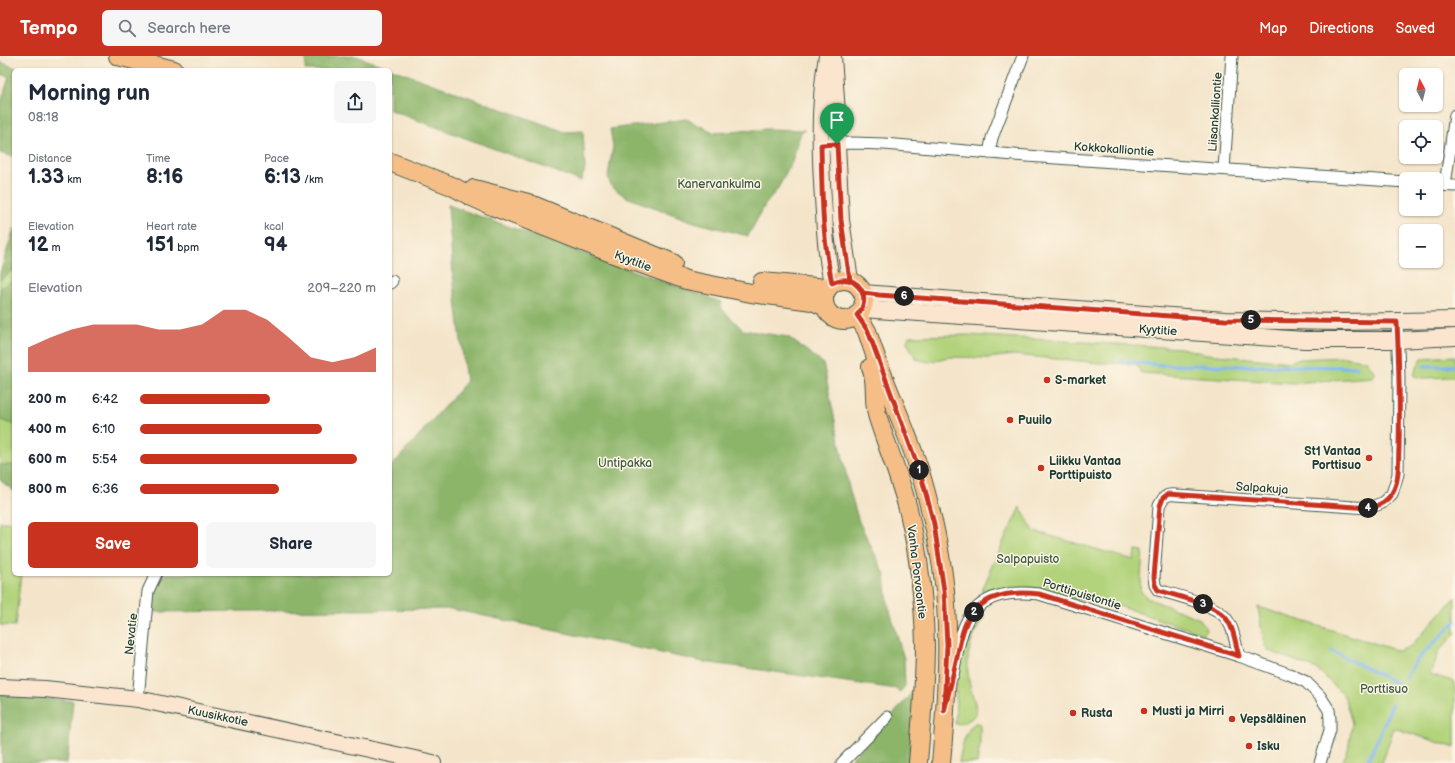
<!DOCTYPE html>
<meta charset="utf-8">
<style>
body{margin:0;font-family:"Balsamiq Sans",sans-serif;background:#f6f6f7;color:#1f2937;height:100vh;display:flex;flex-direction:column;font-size:15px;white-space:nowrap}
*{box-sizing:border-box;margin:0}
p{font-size:13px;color:#747a83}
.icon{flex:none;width:22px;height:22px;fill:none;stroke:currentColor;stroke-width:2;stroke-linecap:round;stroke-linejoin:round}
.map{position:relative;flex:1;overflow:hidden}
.drawer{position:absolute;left:12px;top:12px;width:380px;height:508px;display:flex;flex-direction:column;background:#fff;border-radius:6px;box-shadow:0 1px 3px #0004}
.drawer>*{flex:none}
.needle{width:26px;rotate:353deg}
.tools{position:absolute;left:1399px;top:12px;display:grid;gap:8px}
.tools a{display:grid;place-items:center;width:44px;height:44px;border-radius:6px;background:#fff;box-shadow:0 1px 3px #0004;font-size:20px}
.pin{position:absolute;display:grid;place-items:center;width:34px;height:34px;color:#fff;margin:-41px -17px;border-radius:50% 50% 50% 0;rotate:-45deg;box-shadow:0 0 4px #0007}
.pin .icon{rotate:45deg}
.km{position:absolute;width:20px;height:20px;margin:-10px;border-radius:50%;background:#222;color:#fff;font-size:11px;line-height:20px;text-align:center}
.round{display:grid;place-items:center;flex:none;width:42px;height:42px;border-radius:6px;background:#f6f6f7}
.summary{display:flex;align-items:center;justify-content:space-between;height:68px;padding:0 16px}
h1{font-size:22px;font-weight:600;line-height:30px}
.metrics{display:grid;grid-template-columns:repeat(3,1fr);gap:6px;height:68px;padding:4px 16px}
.metrics div{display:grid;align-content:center}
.metrics b{font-size:20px;font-weight:600}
.metrics small{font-size:11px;font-weight:400}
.metrics p{font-size:11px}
.chart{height:112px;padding:8px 16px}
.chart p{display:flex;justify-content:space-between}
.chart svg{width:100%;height:72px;margin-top:4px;fill:#c8321e;opacity:.7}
.primary-button{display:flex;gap:8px;margin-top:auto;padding:8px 16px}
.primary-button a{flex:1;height:46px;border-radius:6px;background:#c8321e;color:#fff;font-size:16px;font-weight:600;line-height:46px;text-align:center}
.primary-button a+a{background:#f6f6f7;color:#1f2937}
ul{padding:0 16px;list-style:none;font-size:13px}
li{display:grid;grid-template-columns:64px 48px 1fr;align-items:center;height:30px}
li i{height:10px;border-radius:5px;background:#c8321e}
header{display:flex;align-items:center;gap:24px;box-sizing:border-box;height:56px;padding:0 20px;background:#c8321e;color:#fff}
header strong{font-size:19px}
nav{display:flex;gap:22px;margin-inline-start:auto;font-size:14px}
.search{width:280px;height:36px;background:#f6f6f7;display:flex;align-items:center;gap:10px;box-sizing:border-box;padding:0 14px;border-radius:6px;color:#747a83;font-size:15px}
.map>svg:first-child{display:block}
.green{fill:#b2d37b;stroke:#688858}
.forest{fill:#8db56b;stroke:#567950}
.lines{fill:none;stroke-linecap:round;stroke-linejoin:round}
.stream{stroke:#7fb7ef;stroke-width:3.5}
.street-casing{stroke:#3f564a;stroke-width:13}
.secondary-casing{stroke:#3f564a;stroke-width:18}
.primary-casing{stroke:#3f564a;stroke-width:20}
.street{stroke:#fff;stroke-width:11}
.secondary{stroke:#fbe5cf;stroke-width:16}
.primary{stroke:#f6be87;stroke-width:18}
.route-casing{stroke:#fff;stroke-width:8}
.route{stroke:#c8321e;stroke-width:5}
.poi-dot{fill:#c8321e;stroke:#fcf5e5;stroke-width:1.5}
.labels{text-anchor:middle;stroke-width:3;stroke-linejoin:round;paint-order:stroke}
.street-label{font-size:12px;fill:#1f3d34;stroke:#fcf5e5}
.park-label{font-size:12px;fill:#3c5b42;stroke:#fcf5e5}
.poi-label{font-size:12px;font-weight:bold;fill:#1f3d34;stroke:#fcf5e5;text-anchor:start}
</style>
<header>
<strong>Tempo</strong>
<div class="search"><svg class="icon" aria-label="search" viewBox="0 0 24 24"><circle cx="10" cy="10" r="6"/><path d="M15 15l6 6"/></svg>Search here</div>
<nav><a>Map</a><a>Directions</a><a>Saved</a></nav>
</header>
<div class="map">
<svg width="1455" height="707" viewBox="0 0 1455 707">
<rect width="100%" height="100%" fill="#fcf5e5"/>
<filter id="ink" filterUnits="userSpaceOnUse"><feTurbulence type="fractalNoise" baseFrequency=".025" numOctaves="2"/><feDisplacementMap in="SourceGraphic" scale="8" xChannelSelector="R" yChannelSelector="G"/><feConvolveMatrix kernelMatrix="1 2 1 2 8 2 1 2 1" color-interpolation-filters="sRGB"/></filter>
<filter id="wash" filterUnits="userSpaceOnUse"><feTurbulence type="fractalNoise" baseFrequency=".012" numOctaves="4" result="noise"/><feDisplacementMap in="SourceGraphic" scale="16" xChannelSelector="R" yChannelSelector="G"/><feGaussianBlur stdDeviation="0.9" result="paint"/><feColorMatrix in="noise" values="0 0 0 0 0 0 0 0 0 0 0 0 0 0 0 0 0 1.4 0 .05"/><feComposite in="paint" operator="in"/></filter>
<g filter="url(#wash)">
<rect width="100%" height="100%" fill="#f4e5ca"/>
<g class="green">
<path d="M 14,172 L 14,435 L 0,424 L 0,218 Z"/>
<path d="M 968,279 L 1181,292 L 1206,298 L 1290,306 L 1297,303 L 1345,301 L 1367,305 L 1375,317 L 1373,321 L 1293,327 L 1141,317 L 1137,308 L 1100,307 L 1014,299 L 987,302 L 948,301 L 929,306 L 916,303 L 907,286 L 909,280 Z"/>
<path d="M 1455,300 L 1455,321 L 1422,322 L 1414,320 L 1416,312 L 1422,302 Z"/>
<path d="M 1020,451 L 1034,475 L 1133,504 L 1136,494 L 1143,495 L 1140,534 L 1147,542 L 1200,563 L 1205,570 L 1206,575 L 1203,578 L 1104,545 L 1069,543 L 1049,536 L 1027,531 L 1012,531 L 997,535 L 983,542 C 979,533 989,523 990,514 Z"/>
<path d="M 0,466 L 14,466 L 14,518 L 21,518 L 15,570 L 0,569 Z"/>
<path d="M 1455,541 L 1455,578 L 1440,594 L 1430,618 L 1455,626 L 1455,692 L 1394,672 L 1382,707 L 1342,707 L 1348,694 L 1352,667 L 1344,640 L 1317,613 L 1269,595 L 1264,589 L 1258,551 L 1399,595 L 1411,590 Z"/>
<path d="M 982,556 L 984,558 L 984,561 C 968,587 964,604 971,634 C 973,642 977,650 976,658 C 969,665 964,668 955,668 C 957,631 954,584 982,556 Z"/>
<path d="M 975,667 L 979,667 L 980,670 L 980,689 L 977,707 L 959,707 C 961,694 964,675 975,667 Z"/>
</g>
<g class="forest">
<path d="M 306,0 L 356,0 L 565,76 L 583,75 L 585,113 L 581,125 L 390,54 L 390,14 L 305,14 Z"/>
<path d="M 0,6 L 21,14 L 14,14 L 14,101 L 0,97 L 0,50 L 9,21 L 0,18 Z"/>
<path d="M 686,63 L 715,77 L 766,73 L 805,74 L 801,76 L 792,106 L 777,134 L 765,149 L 748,180 L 694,166 L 626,141 L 611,130 L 608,121 L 613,90 L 610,73 Z"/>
<path d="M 448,149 L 721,246 L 722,253 L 743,274 L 788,281 L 823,307 L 849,432 L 859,466 L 885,519 L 888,548 L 904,603 L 905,630 L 899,637 L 897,633 L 704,606 L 451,553 L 152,556 L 155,532 L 166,518 L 390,518 L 390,412 L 466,326 L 453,219 Z"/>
<path d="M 14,172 L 14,213 L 0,224 L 0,218 Z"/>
<path d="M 14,223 L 14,369 L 1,364 L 0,365 L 0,233 Z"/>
<path d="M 0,409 L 14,409 L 14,435 L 0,424 Z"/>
<path d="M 914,634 L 909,707 L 847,707 L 887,666 Z"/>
<path d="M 1,638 L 73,645 L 67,707 L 2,707 Z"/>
</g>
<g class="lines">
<g class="stream">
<path d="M 1120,305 L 1161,309 L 1357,311"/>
<path d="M 1424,310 L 1455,310"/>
<path d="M 1332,595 L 1402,630"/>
<path d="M 1405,622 L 1416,605 L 1455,566"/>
<path d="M 1367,707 L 1392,649"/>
</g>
</g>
</g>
<g filter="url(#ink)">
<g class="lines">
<defs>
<g id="street">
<path d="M 830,88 L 852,87 L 884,88 L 1027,100 L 1406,126"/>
<path d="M 989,97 L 992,82 L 1023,0"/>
<path d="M 1224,113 L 1232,0"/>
<path d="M 1436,129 L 1455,130"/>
<path d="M 1445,129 L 1455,59"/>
<path d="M 390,227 L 392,225"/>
<path d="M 1239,600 C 1235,587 1234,570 1224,560 C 1214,548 1175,539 1158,534 L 1155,529 L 1154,521 L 1159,450 C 1163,441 1166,438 1176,439 L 1369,452 L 1382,447 L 1392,438 L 1398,418 L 1399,321 L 1397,266"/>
<path d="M 953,619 C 956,603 960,573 970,560 C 986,537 1013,535 1039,538 L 1239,600 L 1289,618 L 1306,626 L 1320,640 L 1329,654 L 1330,663 L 1330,674 L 1320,707"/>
<path d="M 138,643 L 148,535 L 156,518"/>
<path d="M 842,707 L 887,661"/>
</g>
<g id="secondary">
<path d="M 827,0 C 818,51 820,105 824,157 C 825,180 827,204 832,227"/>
<path d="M 833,0 L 837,57 L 837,88 L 841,164 L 850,224"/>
<path d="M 863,237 L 1225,264 L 1342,266 L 1455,264"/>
<path d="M 862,253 L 1304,284 L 1398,284 L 1455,281"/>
<path d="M 0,631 L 45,633 L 138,643 L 433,707"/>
</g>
<g id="primary">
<path d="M 118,0 L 174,14"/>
<path d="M 390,106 L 452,130 L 472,141 L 492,150 L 611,197 L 686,224 L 751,237 L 812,245 L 824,250"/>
<path d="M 474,133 L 528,147 L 673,207"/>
<circle cx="844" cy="244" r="20"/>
<path d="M 762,226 L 827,232"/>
<path d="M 857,259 L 867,275 C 882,324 906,370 921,419 C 932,457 941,496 945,535 C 950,592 946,650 941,707"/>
<path d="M 871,311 C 878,327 872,345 878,362 C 888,393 901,424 909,457 C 919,500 924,545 925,589 C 925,628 921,668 918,707"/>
</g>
</defs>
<use href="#street" class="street-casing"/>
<use href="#secondary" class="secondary-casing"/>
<use href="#primary" class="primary-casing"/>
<use href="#street" class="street"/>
<use href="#secondary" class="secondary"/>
<use href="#primary" class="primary"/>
</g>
</g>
<g class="lines" filter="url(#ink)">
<defs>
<path id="route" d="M 837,88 L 841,164 L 850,224 C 864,232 869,246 857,259 L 868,275 L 921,419 L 934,468 L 944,535 L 947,588 L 944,655 C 949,637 953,619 957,601 C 960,588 962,571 970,560 C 986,538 1014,535 1039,538 L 1239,600 C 1235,587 1234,570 1224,560 C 1214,548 1175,540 1158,534 L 1155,529 L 1154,521 L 1160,450 L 1163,442 L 1168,438 L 1370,452 C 1378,450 1387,446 1392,437 C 1400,424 1398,407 1399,392 C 1400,350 1399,308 1397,266 L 1225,264 L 879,239 L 863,237 C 857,223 844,221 832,227 C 822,182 822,135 821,89 L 837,88"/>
</defs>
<use href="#route" class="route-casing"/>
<use href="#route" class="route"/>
</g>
<g class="poi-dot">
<circle cx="1047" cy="324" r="4"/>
<circle cx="1010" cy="364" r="4"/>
<circle cx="1369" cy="402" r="4"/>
<circle cx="1041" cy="412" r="4"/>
<circle cx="1144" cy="655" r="4"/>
<circle cx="1073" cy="657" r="4"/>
<circle cx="1232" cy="663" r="4"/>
<circle cx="1249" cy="690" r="4"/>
</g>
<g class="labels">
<g class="street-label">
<text transform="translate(1215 56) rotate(-86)" y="4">Liisankalliontie</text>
<text transform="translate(1114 93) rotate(4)" y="4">Kokkokalliontie</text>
<text transform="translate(633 205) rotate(21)" y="4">Kyytitie</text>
<text transform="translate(1158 274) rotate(4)" y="4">Kyytitie</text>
<text transform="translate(1262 432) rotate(4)" y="4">Salpakuja</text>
<text transform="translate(917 516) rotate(83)" y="4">Vanha Porvoontie</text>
<text transform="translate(1082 538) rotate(17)" y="4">Porttipuistontie</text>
<text transform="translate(131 578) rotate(-84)" y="4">Nevatie</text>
<text transform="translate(218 660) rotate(12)" y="4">Kuusikkotie</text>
</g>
<g class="park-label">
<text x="719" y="132">Kanervankulma</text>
<text x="625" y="411">Untipakka</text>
<text x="1028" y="507">Salpapuisto</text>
<text x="1384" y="637">Porttisuo</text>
</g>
<g class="poi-label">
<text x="1055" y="328">S-market</text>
<text x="1018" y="368">Puuilo</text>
<text x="1361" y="399" text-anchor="end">St1 Vantaa<tspan x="1361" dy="14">Porttisuo</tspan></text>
<text x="1049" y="409">Liikku Vantaa<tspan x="1049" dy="14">Porttipuisto</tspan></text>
<text x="1152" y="659">Musti ja Mirri</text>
<text x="1081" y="661">Rusta</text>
<text x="1240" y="667">Vepsäläinen</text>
<text x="1257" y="694">Isku</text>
</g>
</g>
</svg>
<div class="tools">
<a><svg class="needle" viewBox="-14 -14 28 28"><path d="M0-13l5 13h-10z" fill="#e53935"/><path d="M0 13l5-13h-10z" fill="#747a83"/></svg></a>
<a><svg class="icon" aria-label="locate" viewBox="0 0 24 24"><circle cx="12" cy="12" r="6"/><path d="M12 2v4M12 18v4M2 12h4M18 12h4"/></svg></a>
<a>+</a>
<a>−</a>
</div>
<div class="pin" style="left:837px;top:88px;background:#1e9e55"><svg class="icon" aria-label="arrive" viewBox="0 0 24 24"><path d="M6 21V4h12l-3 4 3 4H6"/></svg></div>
<b class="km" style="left:919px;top:414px">1</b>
<b class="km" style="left:974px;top:556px">2</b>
<b class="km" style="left:1203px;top:548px">3</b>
<b class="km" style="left:1368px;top:452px">4</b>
<b class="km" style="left:1251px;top:264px">5</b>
<b class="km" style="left:904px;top:240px">6</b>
<section class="drawer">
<div class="summary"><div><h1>Morning run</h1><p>08:18</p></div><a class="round"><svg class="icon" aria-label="share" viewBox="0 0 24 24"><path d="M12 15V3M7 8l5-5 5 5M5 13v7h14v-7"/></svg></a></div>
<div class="metrics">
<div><p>Distance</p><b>1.33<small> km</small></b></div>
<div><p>Time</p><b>8:16</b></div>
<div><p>Pace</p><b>6:13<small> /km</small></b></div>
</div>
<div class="metrics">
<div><p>Elevation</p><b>12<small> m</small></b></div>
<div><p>Heart rate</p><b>151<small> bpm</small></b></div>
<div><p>kcal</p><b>94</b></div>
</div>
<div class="chart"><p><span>Elevation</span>209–220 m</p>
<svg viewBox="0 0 160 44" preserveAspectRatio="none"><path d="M0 44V29L10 23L20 18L30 15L40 15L50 15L60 18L70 18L80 15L90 6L100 6L110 12L120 23L130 35L140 38L150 35L160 29V44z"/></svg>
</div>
<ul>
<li><b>200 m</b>6:42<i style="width:55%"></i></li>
<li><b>400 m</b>6:10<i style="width:77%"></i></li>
<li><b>600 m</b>5:54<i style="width:92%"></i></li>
<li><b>800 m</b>6:36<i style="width:59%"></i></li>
</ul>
<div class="primary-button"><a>Save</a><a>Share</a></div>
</section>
</div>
